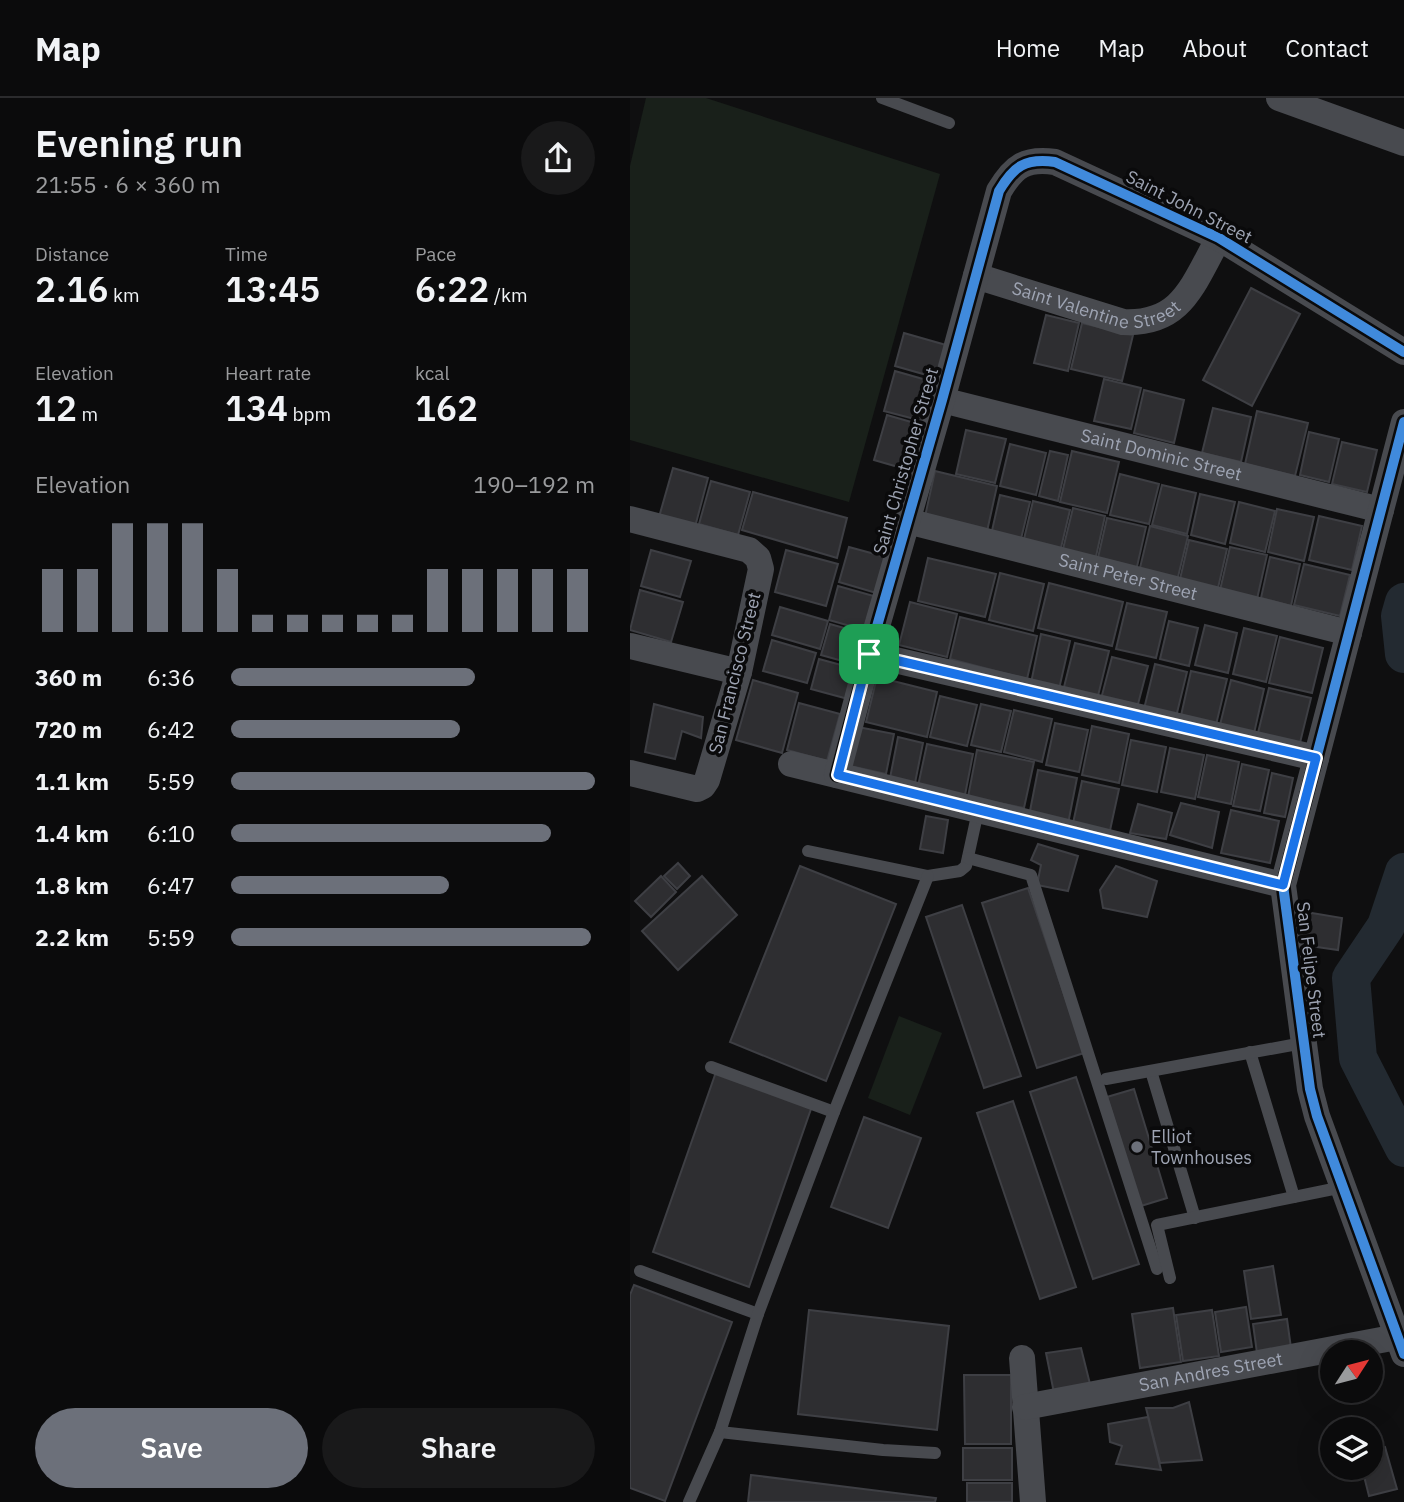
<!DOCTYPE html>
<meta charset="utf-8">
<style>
body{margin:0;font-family:"IBM Plex Sans",sans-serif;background:#19191a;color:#f1f3f6;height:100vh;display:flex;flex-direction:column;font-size:26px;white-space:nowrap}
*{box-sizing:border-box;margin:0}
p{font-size:23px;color:#9a9b9d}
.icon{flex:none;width:38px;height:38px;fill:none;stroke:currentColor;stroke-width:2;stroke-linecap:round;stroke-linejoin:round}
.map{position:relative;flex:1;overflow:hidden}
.drawer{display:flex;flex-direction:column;background:#0b0b0c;width:630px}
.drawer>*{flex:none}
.needle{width:46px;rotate:54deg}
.controls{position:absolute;left:690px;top:1242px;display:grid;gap:14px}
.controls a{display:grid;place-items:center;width:63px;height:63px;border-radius:50%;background:#0b0b0c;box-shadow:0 7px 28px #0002,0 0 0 2px #2b2b2d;font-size:35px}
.pin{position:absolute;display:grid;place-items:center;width:60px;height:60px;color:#fff;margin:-30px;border-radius:14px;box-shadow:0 4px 10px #0006}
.round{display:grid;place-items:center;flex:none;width:74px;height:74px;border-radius:37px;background:#19191a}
.head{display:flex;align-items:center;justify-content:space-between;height:119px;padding:0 35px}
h1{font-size:38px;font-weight:600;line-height:52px}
.metrics{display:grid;grid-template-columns:repeat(3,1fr);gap:10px;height:119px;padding:7px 35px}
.metrics div{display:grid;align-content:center}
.metrics b{font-size:35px;font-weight:600}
.metrics small{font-size:19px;font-weight:400}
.metrics p{font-size:19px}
.chart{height:196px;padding:14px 35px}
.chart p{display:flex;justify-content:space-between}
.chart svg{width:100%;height:126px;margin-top:7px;stroke:#6c707a;stroke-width:6}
.button{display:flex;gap:14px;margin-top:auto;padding:14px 35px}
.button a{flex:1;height:80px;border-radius:42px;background:#6c707a;color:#fff;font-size:28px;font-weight:600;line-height:80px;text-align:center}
.button a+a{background:#19191a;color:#f1f3f6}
ul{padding:0 35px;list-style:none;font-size:23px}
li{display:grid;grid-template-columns:112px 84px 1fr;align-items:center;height:52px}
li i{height:18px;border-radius:9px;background:#6c707a}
header{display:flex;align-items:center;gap:42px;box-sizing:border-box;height:98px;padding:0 35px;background:#0b0b0c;border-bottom:2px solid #2b2b2d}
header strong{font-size:33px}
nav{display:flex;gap:38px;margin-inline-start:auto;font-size:24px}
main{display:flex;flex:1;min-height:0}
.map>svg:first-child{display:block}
.green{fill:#19201a}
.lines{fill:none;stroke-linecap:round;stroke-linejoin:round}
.river{stroke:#232a31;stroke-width:38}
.building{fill:#2e2e31;stroke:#3e3f44;stroke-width:2}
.lane{stroke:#484a4f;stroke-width:12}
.street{stroke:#484a4f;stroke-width:26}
.cycleway-casing{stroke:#0a0a0b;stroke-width:15}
.cycleway{stroke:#408adc;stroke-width:10}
.route-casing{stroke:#fff;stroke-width:14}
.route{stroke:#1a73e8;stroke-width:9}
.poi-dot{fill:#6c707a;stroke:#0a0a0b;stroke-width:2.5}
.labels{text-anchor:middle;stroke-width:7;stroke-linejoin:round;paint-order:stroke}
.street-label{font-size:18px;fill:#9ea4b3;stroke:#0a0a0b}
.poi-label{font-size:18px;fill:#9ea4b3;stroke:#0a0a0b;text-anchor:start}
</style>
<header>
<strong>Map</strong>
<nav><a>Home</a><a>Map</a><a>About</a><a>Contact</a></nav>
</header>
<main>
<section class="drawer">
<div class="head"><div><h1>Evening run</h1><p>21:55 · 6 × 360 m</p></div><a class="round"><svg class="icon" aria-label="share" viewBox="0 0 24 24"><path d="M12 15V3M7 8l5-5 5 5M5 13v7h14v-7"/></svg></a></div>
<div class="metrics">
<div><p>Distance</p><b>2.16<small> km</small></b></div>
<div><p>Time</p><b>13:45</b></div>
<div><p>Pace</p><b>6:22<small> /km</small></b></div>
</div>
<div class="metrics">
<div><p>Elevation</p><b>12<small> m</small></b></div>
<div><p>Heart rate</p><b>134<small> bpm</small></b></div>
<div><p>kcal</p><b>162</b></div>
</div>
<div class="chart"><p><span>Elevation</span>190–192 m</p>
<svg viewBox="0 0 160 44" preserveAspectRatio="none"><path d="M5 44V22M15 44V22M25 44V6M35 44V6M45 44V6M55 44V22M65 44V38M75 44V38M85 44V38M95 44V38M105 44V38M115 44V22M125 44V22M135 44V22M145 44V22M155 44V22"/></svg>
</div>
<ul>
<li><b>360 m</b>6:36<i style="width:67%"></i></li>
<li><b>720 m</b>6:42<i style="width:63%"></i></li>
<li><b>1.1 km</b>5:59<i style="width:100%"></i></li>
<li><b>1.4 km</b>6:10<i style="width:88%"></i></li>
<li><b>1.8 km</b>6:47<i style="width:60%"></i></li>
<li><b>2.2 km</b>5:59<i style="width:99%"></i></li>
</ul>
<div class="button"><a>Save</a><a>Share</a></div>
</section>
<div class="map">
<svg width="774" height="1404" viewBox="0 0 774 1404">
<rect width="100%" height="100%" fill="#0f0f10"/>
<g class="green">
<path d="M 16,0 L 76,0 L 310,76 L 219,404 L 0,342 L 0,68 Z"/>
<path d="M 269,918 L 312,935 L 280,1017 L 238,1000 Z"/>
</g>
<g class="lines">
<g class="river">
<path d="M 774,504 L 770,518 L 774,556"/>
<path d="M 774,774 L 756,828 L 721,880 L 728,960 L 774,1050"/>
</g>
</g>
<g class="building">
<path d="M 621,190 L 670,216 L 622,308 L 573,282 Z"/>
<path d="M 416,217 L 449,225 L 438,273 L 404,265 Z"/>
<path d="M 452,225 L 503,237 L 492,283 L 441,271 Z"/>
<path d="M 274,235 L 316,247 L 307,280 L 265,268 Z"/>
<path d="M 265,273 L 307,285 L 296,324 L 254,313 Z"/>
<path d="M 474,281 L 511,290 L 501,331 L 464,323 Z"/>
<path d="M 514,292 L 554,302 L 544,345 L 504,335 Z"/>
<path d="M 583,310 L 621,319 L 611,364 L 572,355 Z"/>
<path d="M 627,313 L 678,325 L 665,378 L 615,366 Z"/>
<path d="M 257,317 L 295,328 L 282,373 L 244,362 Z"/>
<path d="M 336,332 L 376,341 L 365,385 L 326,376 Z"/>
<path d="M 679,334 L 709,341 L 699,384 L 670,377 Z"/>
<path d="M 712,344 L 747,352 L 737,394 L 702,386 Z"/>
<path d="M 380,346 L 416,355 L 406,397 L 370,388 Z"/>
<path d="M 420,353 L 438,357 L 428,403 L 409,398 Z"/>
<path d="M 442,353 L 489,364 L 477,415 L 430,404 Z"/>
<path d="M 43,370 L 78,380 L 65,429 L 29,419 Z"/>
<path d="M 305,373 L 367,388 L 356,438 L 294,423 Z"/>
<path d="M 490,376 L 529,386 L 519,426 L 480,417 Z"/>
<path d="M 81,383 L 120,394 L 108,437 L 69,426 Z"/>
<path d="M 532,387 L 566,395 L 557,436 L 522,427 Z"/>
<path d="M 123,394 L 217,420 L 207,460 L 112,432 Z"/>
<path d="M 570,396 L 605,404 L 595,446 L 561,437 Z"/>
<path d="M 370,397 L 400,404 L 390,445 L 361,437 Z"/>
<path d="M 403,403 L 440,412 L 430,454 L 393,445 Z"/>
<path d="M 609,404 L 645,413 L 635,454 L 600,445 Z"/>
<path d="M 443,410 L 475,418 L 465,463 L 432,455 Z"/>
<path d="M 647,411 L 684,419 L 674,463 L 638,454 Z"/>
<path d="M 689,418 L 732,428 L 722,472 L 679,462 Z"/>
<path d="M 477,420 L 516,429 L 506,473 L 467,464 Z"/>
<path d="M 520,428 L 558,438 L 547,483 L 509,474 Z"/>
<path d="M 559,442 L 597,451 L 588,490 L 550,481 Z"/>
<path d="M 219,449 L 263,461 L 253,497 L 209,484 Z"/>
<path d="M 600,449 L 637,457 L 627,501 L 590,492 Z"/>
<path d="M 21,452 L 61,463 L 50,499 L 11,488 Z"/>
<path d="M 156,452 L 208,466 L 196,508 L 145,494 Z"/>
<path d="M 640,459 L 670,466 L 661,508 L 631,500 Z"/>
<path d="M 298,460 L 366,476 L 355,519 L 288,503 Z"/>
<path d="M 674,466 L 720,477 L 710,518 L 664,507 Z"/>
<path d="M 370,475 L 414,486 L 403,533 L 359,522 Z"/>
<path d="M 419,485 L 493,504 L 482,548 L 408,530 Z"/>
<path d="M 208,488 L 247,499 L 238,533 L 199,522 Z"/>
<path d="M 10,492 L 53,504 L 41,544 L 0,532 Z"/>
<path d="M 280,504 L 327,516 L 317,559 L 269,547 Z"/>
<path d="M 497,505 L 537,514 L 526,560 L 486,551 Z"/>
<path d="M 150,509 L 198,523 L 190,551 L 142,537 Z"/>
<path d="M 330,519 L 407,538 L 397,581 L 320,561 Z"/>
<path d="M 539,523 L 568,530 L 559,568 L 530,561 Z"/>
<path d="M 200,526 L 235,536 L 227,567 L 191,557 Z"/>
<path d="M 575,527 L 607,535 L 598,575 L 565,567 Z"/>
<path d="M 614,530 L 647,538 L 636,584 L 603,576 Z"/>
<path d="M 411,536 L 440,543 L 429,591 L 401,585 Z"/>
<path d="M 650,539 L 693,550 L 682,595 L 639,585 Z"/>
<path d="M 142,542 L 186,555 L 177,585 L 133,573 Z"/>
<path d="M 445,545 L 479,553 L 467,602 L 433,593 Z"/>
<path d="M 482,559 L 518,568 L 507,610 L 471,601 Z"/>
<path d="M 189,561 L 226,571 L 218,601 L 181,591 Z"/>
<path d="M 525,566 L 557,574 L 546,619 L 514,611 Z"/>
<path d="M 561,573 L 597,581 L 585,631 L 550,622 Z"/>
<path d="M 247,579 L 307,594 L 297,639 L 236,624 Z"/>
<path d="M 123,582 L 168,595 L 152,655 L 106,642 Z"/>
<path d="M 601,582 L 634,591 L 623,640 L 589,631 Z"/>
<path d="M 639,590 L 681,600 L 668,653 L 626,643 Z"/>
<path d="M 310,598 L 347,607 L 337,648 L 300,639 Z"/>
<path d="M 169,605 L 210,616 L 197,663 L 157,652 Z"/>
<path d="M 24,606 L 73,619 L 71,640 L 52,633 L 45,661 L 15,654 Z"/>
<path d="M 351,606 L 381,613 L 371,654 L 341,647 Z"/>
<path d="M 384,612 L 422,621 L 412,664 L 374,654 Z"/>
<path d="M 425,625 L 458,632 L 449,674 L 416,667 Z"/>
<path d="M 462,628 L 499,636 L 489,685 L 452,677 Z"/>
<path d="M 228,629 L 264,636 L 256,676 L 220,668 Z"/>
<path d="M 268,639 L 293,645 L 285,685 L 260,680 Z"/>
<path d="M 501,642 L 536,649 L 527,694 L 492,687 Z"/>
<path d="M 297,646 L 343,656 L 335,697 L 288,688 Z"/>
<path d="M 540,650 L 574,657 L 565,701 L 531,694 Z"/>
<path d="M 347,652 L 404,664 L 394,710 L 338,699 Z"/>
<path d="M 577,657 L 609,664 L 601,706 L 568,699 Z"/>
<path d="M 612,666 L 639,672 L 630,713 L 603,708 Z"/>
<path d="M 408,672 L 447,680 L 438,726 L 399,718 Z"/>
<path d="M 642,675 L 663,680 L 655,719 L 634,715 Z"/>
<path d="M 452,683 L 489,691 L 479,737 L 442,730 Z"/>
<path d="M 551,705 L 589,714 L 582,750 L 540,737 Z"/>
<path d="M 508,706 L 542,715 L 536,741 L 500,735 Z"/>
<path d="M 601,712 L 649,723 L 640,765 L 591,755 Z"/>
<path d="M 296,718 L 318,722 L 313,755 L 290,751 Z"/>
<path d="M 408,746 L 448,758 L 438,793 L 407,787 L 411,767 L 401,762 Z"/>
<path d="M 48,765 L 60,778 L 47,791 L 34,778 Z"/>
<path d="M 170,768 L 266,806 L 196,983 L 100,944 Z"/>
<path d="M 486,768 L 527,783 L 517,819 L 473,810 L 470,792 Z"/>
<path d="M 31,778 L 46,794 L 21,819 L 5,803 Z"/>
<path d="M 72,778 L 107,817 L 48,872 L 12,833 Z"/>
<path d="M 398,790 L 454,955 L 407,970 L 352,805 Z"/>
<path d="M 332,807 L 391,978 L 354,990 L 296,819 Z"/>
<path d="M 670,813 L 712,820 L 708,852 L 666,846 Z"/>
<path d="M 86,974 L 182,1008 L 119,1189 L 23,1154 Z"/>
<path d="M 446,979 L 509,1166 L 463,1181 L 400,994 Z"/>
<path d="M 504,991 L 537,1100 L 511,1108 L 477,999 Z"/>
<path d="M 383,1003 L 446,1189 L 410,1201 L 347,1015 Z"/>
<path d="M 234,1019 L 291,1040 L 258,1130 L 201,1109 Z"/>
<path d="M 643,1168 L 651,1217 L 621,1221 L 614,1173 Z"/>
<path d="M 4,1187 L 102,1224 L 35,1403 L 0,1390 L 0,1197 Z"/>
<path d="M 616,1209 L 622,1249 L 591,1254 L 585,1214 Z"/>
<path d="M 543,1210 L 551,1264 L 510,1270 L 502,1216 Z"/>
<path d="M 179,1212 L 319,1228 L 307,1332 L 168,1316 Z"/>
<path d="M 582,1212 L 589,1258 L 553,1263 L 546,1217 Z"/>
<path d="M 657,1221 L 661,1250 L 627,1255 L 623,1226 Z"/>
<path d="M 451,1250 L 460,1286 L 424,1295 L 416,1255 Z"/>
<path d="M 334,1277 L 381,1277 L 381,1346 L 335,1346 Z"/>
<path d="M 559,1304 L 572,1362 L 530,1365 L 516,1310 L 543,1310 Z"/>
<path d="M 518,1319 L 531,1372 L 486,1366 L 492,1348 L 480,1344 L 478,1326 Z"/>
<path d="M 755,1349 L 767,1391 L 739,1398 L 732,1370 L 740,1370 L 740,1355 Z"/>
<rect x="333" y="1350" width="49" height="32"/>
<path d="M 121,1377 L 306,1400 L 305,1404 L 118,1404 Z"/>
<rect x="337" y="1385" width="45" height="19"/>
</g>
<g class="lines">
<g class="lane">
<path d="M 252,0 L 319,25"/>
<path d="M 178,753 L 298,778 L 330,773 L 336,768 L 348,713"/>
<path d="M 338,760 L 401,777 L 527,1171"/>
<path d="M 620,954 L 664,1099"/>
<path d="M 81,969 L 204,1014"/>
<path d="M 521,973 L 565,1120"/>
<path d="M 476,981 L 673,945"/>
<path d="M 10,1173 L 128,1216"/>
<path d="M 540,1180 L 527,1127 L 713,1089"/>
<path d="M 90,1334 L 253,1352 L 305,1355"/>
<path d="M 59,1404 L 90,1334 L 128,1216 L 204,1014 L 298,778"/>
</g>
<g class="street">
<path d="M 649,0 L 774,45"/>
<path id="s1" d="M 346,178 L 493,224 C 553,227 563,185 589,140"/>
<path id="s2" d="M 312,302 L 751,412"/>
<path d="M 774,324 L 653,787 L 680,991 L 687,1018 L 774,1256"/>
<path d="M 0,421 L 119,452 L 128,460 L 131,471 L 109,574 L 77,682 L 73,688 L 67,691 L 0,675"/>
<path id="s3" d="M 277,423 L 719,535"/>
<path d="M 0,548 L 109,574"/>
<path d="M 239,556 L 686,660"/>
<path d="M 161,666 L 653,787"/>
<path d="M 207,677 L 239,556 L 312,302 L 369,93 C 384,68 395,60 425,64 L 589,140 L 774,254"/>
<path d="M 392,1260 L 403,1404"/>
<path id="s4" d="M 395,1309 L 767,1239"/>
</g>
<defs>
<g id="cycleway">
<path d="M 774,324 L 653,787 L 680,991 L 687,1018 L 774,1256"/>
<path d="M 207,677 L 239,556 L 312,302 L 369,93 C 384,68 395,60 425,64 L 589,140 L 774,254"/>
</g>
</defs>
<use href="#cycleway" class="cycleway-casing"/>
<use href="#cycleway" class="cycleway"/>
</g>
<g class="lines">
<defs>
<path id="route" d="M 239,556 L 686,660 L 653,787 L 208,677 Z"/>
</defs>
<use href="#route" class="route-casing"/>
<use href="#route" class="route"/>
</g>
<circle class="poi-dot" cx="507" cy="1049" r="7"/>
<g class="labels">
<g class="street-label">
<text transform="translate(559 109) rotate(27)" y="6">Saint John Street</text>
<text dy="6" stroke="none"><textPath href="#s1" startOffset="126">Saint Valentine Street</textPath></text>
<text dy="6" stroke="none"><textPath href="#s2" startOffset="226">Saint Dominic Street</textPath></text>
<text transform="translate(276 363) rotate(-74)" y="6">Saint Christopher Street</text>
<text dy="6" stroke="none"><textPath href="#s3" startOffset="228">Saint Peter Street</textPath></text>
<text transform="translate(105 575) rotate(-76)" y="6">San Francisco Street</text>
<text transform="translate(681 872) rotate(83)" y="6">San Felipe Street</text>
<text dy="6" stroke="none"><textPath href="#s4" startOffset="189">San Andres Street</textPath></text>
</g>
<g class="poi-label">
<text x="521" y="1045">Elliot<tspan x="521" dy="21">Townhouses</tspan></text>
</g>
</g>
</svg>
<div class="controls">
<a><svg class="needle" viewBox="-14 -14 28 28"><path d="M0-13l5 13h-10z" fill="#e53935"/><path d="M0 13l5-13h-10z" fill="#9a9b9d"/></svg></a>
<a><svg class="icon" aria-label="layers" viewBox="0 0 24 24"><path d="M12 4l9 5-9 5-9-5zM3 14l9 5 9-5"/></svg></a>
</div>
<div class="pin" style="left:239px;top:556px;background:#1e9e55"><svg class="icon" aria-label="arrive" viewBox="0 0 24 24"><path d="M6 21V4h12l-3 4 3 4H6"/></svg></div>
</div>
</main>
